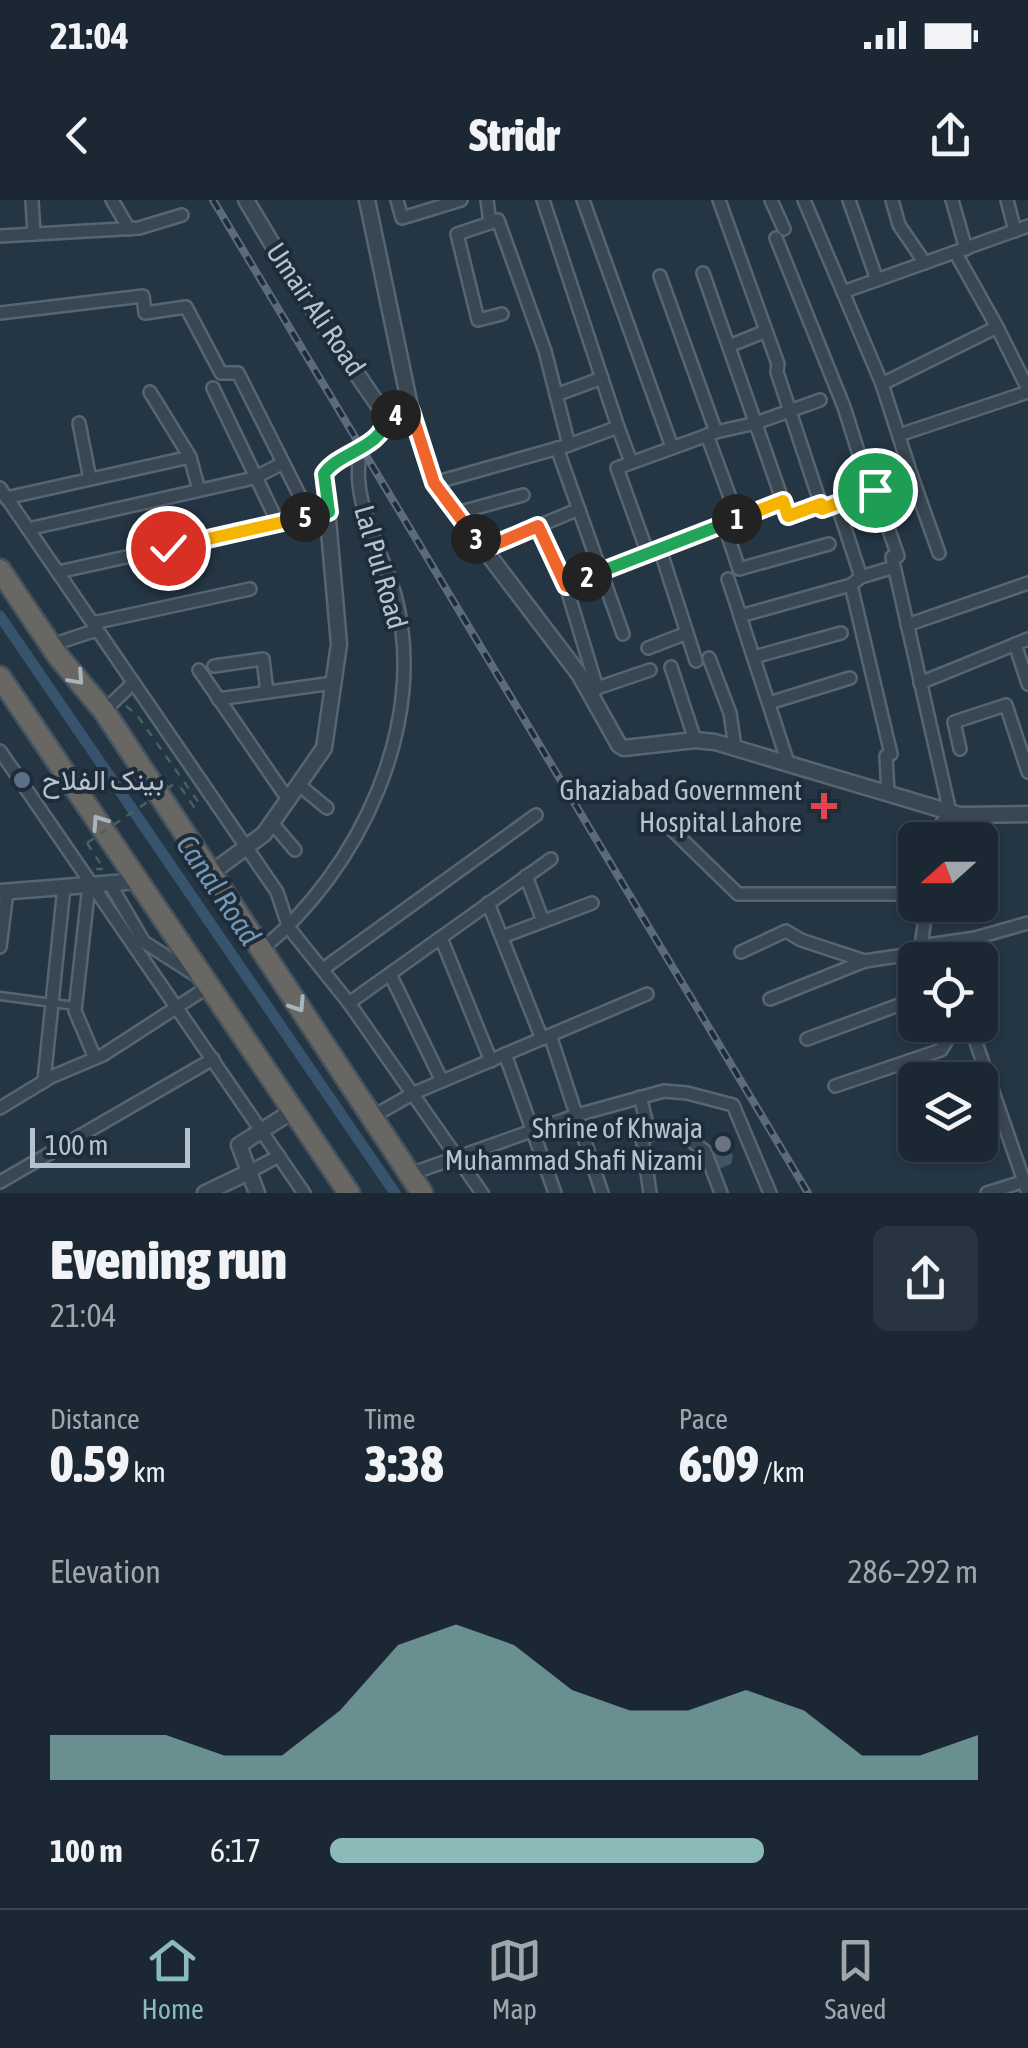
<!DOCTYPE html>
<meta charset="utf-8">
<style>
body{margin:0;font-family:"Asap Condensed",Vazirmatn,sans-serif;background:#28343f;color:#f1f3f6;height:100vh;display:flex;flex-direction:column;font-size:38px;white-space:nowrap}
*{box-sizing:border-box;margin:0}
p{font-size:32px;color:#a0a6ac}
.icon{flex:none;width:55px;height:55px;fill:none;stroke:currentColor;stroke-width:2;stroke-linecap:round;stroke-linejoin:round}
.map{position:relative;height:993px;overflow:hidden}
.drawer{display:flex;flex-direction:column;background:#1b2833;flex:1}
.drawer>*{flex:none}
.needle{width:65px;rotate:249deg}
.tools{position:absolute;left:898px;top:622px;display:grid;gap:20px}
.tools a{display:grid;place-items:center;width:100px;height:100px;border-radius:15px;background:#1b2833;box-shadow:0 2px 8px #0004,0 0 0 2px #39444e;font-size:50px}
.scale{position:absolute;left:30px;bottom:25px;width:160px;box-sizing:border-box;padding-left:10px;border:5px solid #b6c2cd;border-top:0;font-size:28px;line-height:35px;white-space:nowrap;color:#b6c2cd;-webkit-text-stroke:8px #1e2c39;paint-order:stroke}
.pin{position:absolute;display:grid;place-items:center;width:85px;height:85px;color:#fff;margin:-42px;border:5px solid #fff;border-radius:50%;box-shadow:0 2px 10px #0007}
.km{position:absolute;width:50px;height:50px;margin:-25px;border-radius:50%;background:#222;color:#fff;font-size:28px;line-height:50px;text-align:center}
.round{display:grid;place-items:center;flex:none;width:105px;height:105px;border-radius:15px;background:#28343f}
.summary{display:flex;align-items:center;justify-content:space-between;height:170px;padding:0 50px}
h1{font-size:55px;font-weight:800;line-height:75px}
.metrics{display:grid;grid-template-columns:repeat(3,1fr);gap:15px;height:170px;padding:10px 50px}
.metrics div{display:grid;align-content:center}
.metrics b{font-size:50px;font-weight:800}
.metrics small{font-size:28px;font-weight:400}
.metrics p{font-size:28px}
.chart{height:280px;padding:20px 50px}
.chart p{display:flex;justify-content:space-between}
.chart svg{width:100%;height:180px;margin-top:10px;fill:#8bbbb9;opacity:.7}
ul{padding:0 50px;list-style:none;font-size:32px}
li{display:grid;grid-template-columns:160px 120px 1fr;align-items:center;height:75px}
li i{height:25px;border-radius:12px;background:#8bbbb9}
.status{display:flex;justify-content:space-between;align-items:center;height:70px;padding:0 50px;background:#1b2833;direction:ltr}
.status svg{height:28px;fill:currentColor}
header{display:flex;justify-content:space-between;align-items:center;height:130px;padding:0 50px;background:#1b2833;font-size:45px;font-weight:800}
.tab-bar{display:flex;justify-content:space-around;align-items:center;height:140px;border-top:2px solid #39444e;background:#1b2833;font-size:28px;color:#a0a6ac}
.tab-bar a{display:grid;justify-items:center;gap:5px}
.tab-bar .current{color:#8bbbb9}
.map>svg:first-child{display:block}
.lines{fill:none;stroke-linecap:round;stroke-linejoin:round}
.canal{stroke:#37536d;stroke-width:11}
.building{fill:#405463}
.service-casing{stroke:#576571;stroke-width:11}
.minor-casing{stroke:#576571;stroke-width:16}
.tertiary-casing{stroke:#576571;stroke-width:19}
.trunk-casing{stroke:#44525e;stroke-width:25}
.path{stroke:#456161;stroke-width:2.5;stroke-dasharray:8 8;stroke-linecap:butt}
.service{stroke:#394753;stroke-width:6}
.minor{stroke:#394753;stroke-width:11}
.tertiary{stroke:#394753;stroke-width:14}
.trunk{stroke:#686764;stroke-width:20}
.rail-casing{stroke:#5b6b7b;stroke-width:8}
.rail{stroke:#1e2c39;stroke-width:4;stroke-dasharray:11;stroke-linecap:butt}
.path-bridge{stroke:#456161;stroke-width:2.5;stroke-dasharray:8 8;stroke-linecap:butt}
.oneway{stroke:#aab4bd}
.split-1-casing{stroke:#fff;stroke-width:20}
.split-2-casing{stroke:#fff;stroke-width:20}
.split-3-casing{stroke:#fff;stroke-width:20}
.split-4-casing{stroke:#fff;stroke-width:20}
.split-5-casing{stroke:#fff;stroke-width:20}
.split-6-casing{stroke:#fff;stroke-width:20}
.split-1{stroke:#f5b400;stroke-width:12}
.split-2{stroke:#22a559;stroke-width:12}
.split-3{stroke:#f0652b;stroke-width:12}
.split-4{stroke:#f0652b;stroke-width:12}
.split-5{stroke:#22a559;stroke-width:12}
.split-6{stroke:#f5b400;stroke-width:12}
.service-dot{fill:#5c6f8a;stroke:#1e2c39;stroke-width:4}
.health-dot{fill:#e0444e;stroke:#1e2c39;stroke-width:4}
.worship-dot{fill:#6b7280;stroke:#1e2c39;stroke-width:4}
.labels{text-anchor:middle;stroke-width:8;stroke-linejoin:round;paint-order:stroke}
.street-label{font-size:28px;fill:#b6c2cd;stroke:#1e2c39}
.poi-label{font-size:28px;fill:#b6c2cd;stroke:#1e2c39;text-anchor:end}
.water-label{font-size:30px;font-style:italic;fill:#7496b3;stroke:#1e2c39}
</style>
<div class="status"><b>21:04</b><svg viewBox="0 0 49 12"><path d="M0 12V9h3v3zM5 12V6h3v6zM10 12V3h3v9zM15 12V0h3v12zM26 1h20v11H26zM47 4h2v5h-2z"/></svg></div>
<header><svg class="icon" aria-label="back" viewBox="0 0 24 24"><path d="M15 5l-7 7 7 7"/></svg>Stridr<svg class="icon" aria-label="share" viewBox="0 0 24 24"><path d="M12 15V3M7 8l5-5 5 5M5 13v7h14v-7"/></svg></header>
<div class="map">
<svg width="1028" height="993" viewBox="0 0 1028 993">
<rect width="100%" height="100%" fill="#243544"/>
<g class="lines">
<path class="canal" d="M 0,416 L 395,993"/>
</g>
<path class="building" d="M 722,942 L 729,946 L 733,956 L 731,964 L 717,970 L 706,954 L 709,946 Z"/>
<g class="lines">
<defs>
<path id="service" d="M 0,796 L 75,806"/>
<g id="minor">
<path d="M 32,0 L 34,34"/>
<path d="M 112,0 L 129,29"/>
<path d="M 397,0 L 402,18 L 461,0"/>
<path d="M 487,0 L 490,23 L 498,20 L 545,151 L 569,245"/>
<path d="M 543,0 L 618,227"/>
<path d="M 583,0 L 672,247"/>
<path d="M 719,0 L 778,164 L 777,172 L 821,305"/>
<path d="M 771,0 L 784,29"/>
<path d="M 804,0 L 882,184 L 912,277"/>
<path d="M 849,0 L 877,80"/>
<path d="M 892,0 L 899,25 L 925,63"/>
<path d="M 952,0 L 966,49"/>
<path d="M 1007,0 L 1015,31"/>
<path d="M 490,23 L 457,34 L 478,120 L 502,114"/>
<path d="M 0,36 L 139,28 L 182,15"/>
<path d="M 776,38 L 844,207 L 871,292 L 875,290 L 898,356 L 892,357 L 950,612 L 942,623 L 939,640"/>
<path d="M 703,73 L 788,316 L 821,305 L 823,309 L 871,292"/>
<path d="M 660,76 L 716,232"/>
<path d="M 843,92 L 955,52"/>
<path d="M 0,113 L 143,96 L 145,113 L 186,107 L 221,173 L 238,173 L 310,316"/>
<path d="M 997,127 L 955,52 L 1028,26"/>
<path d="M 729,146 L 766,131"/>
<path d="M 882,184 L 997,127 L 1028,189"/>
<path d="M 213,188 L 278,323"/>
<path d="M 150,192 L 190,257 L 199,290"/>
<path d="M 556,195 L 602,178"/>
<path d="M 79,223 L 90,279"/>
<path d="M 707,235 L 738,319"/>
<path d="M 899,235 L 1028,192"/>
<path d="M 557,248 L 623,434"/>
<path d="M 434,283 L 569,245 L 618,227 L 631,262"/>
<path d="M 0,288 L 277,692 L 289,728 L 349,803 L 482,993"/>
<path d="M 875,290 L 912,277 L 939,353"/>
<path d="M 6,298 L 190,257"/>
<path d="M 837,304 L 861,377"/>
<path d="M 457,313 L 523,295"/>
<path d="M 724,324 L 739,369 L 829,344"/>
<path d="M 538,326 L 566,386"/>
<path d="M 28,329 L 254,278 L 283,263"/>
<path d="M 484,349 L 579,309"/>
<path d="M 660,349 L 696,461"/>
<path d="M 648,354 L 617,268 L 716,232 L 756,223 L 820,200"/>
<path d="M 58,372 L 317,315"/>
<path d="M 728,379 L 741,418"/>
<path d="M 93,423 L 250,389"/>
<path d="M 907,425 L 1028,383"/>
<path d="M 1015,444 L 1028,484"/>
<path d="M 51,445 L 97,430"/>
<path d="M 648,448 L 687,433"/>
<path d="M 754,457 L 841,433"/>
<path d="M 709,458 L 730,513 L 735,547"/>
<path d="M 214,466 L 263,459 L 267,492"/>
<path d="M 671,467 L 695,540"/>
<path d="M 199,470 L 289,601"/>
<path d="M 920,483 L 1028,439"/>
<path d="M 597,488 L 650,470"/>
<path d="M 592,495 L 597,488 L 566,386 L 783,301"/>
<path d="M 218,499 L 333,483"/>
<path d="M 769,503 L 850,478"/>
<path d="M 104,511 L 133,483"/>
<path d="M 960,549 L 954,522 L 1006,505 L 1028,572"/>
<path d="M 0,551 L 304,993"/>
<path d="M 788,563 L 740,416 L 851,385"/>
<path d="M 299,585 L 327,608"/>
<path d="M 888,593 L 886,556 L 891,554 L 851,385 L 861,377 L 894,367"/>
<path d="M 272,623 L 295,650"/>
<path d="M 665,623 L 738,694 L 915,694"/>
<path d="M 526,676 L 543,721"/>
<path d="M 89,685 L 75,811 L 95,858"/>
<path d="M 488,703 L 542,839"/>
<path d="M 502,737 L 592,703"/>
<path d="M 441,738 L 491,861"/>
<path d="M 921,746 L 975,738 L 1028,723"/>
<path d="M 0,747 L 7,692"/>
<path d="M 261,750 C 359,671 430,522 395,395 C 382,350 347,295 362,248"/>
<path d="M 741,752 L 786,731 L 801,740 L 865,761"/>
<path d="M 927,760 L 921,746 L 927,705"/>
<path d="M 323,769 L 536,615"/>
<path d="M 390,774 L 442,881"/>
<path d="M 770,799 L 865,761 L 924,752"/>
<path d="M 349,803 L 551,659"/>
<path d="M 970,825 L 1028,993"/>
<path d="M 550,835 L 602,993"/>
<path d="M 807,839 L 915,799"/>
<path d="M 505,854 L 555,993"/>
<path d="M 44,881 L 64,687"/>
<path d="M 835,886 L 941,850 L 954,829"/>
<path d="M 640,897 L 650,935 L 642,938 L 650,993"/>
<path d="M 0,908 L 51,877 L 103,855 L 211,785 L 144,742 L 110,684"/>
<path d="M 372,917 L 414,893 L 647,794"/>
<path d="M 675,929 L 705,951 L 721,993"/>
<path d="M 249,972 L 279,956"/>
<path d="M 410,974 L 577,915 L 664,891 L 687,893 L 733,905 L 770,993"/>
<path d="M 0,982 L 213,859"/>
<path d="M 987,993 L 1028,980"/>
</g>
<g id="tertiary">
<path d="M 246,0 L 297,86 L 387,218"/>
<path d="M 367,0 L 411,211 L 434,283 L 579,474 L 619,545 L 624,548 L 695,540 L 715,542 L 960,615 L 1028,614"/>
<path d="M 211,673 L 264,634 L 324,548 L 339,444 L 324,274 C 338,252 382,248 387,218 L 411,211"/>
<path d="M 0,692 L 139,681"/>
<path d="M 205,993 L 249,972"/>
<path d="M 257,993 L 239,945 L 294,910"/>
</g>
<g id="trunk">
<path d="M 0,370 L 58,456 L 104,511 L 422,993"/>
<path d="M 0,477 L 349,993"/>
</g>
</defs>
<use href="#service" class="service-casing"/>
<use href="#minor" class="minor-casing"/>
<use href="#tertiary" class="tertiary-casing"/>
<use href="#trunk" class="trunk-casing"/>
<g class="path">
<path d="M 126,506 L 137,515 L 199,603 L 194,607 L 177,582"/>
<path d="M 87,643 L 104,669 L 96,669"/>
</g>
<use href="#service" class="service"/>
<use href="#minor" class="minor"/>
<use href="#tertiary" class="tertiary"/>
<use href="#trunk" class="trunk"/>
<defs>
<path id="rail" d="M 213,0 L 808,993"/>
</defs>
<use href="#rail" class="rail-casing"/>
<use href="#rail" class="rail"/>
<path class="path-bridge" d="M 87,643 L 177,582"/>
</g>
<defs><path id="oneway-chevron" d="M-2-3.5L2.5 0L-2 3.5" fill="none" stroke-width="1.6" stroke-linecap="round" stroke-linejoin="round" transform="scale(2.5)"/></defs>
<g class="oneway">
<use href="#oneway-chevron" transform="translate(77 478) rotate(48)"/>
<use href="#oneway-chevron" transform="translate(99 622) rotate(-124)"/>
<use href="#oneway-chevron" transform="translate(298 805) rotate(57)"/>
</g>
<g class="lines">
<defs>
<path id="split-1" d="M 737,319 L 783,301 L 788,316 L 821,304 L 822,309 L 875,290"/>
<path id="split-2" d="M 587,377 L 737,319"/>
<path id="split-3" d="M 476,339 L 484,349 L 538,326 L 566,386 L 587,377"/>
<path id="split-4" d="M 396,215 L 411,211 L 434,283 L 476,339"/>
<path id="split-5" d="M 305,317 L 329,312 L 324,274 C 338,252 383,248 386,218 L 396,215"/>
<path id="split-6" d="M 168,348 L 305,317"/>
</defs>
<use href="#split-1" class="split-1-casing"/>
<use href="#split-2" class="split-2-casing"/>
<use href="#split-3" class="split-3-casing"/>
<use href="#split-4" class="split-4-casing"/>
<use href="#split-5" class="split-5-casing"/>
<use href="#split-6" class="split-6-casing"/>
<use href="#split-1" class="split-1"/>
<use href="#split-2" class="split-2"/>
<use href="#split-3" class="split-3"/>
<use href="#split-4" class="split-4"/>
<use href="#split-5" class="split-5"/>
<use href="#split-6" class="split-6"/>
</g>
<circle class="service-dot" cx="22" cy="580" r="10"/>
<path class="health-dot" d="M819 591h10v10h10v10h-10v10h-10v-10h-10v-10h10z"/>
<circle class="worship-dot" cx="723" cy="944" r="10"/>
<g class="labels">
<g class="street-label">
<text transform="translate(316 109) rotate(56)" y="10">Umair Ali Road</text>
<text transform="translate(381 367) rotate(74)" y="10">Lal Pul Road</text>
</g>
<g class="poi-label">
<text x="42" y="590" text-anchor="start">بینک الفلاح</text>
<text x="802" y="600">Ghaziabad Government<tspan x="802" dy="32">Hospital Lahore</tspan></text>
<text x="703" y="938">Shrine of Khwaja<tspan x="703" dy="32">Muhammad Shafi Nizami</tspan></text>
</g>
<g class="water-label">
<text transform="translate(218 690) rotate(56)" y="10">Canal Road</text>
</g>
</g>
</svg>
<div class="tools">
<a><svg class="needle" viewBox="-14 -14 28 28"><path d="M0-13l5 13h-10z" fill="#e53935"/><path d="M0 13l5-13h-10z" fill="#a0a6ac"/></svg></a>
<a><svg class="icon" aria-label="locate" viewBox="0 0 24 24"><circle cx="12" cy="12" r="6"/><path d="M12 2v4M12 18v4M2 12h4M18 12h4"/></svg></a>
<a><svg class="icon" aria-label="layers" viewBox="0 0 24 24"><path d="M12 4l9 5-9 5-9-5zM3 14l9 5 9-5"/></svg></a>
</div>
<div class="scale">100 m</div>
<div class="pin" style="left:875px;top:290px;background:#1e9e55"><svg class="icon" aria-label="arrive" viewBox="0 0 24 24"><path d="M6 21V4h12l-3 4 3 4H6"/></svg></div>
<div class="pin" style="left:168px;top:348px;background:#d93025"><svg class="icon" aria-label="check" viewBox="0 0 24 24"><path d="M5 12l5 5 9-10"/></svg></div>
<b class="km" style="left:737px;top:319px">1</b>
<b class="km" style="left:587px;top:377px">2</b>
<b class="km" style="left:476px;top:339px">3</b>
<b class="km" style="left:396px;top:215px">4</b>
<b class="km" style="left:305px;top:317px">5</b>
</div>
<section class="drawer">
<div class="summary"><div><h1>Evening run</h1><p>21:04</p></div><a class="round"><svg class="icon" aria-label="share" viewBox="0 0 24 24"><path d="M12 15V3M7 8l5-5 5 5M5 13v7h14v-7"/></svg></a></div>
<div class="metrics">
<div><p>Distance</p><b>0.59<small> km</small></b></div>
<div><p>Time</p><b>3:38</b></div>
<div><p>Pace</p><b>6:09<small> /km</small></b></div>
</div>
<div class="chart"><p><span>Elevation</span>286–292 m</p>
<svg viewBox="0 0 160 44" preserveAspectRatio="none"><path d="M0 44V33L10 33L20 33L30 38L40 38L50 27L60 11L70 6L80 11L90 22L100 27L110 27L120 22L130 27L140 38L150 38L160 33V44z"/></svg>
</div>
<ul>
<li><b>100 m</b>6:17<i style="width:67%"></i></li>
</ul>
</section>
<nav class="tab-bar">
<a class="current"><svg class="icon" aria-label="home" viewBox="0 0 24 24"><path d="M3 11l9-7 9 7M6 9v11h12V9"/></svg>Home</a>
<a><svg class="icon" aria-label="map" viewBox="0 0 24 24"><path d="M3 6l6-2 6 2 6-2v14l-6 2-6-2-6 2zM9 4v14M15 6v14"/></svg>Map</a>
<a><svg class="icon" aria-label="saved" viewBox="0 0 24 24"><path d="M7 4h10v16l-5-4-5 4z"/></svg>Saved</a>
</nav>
